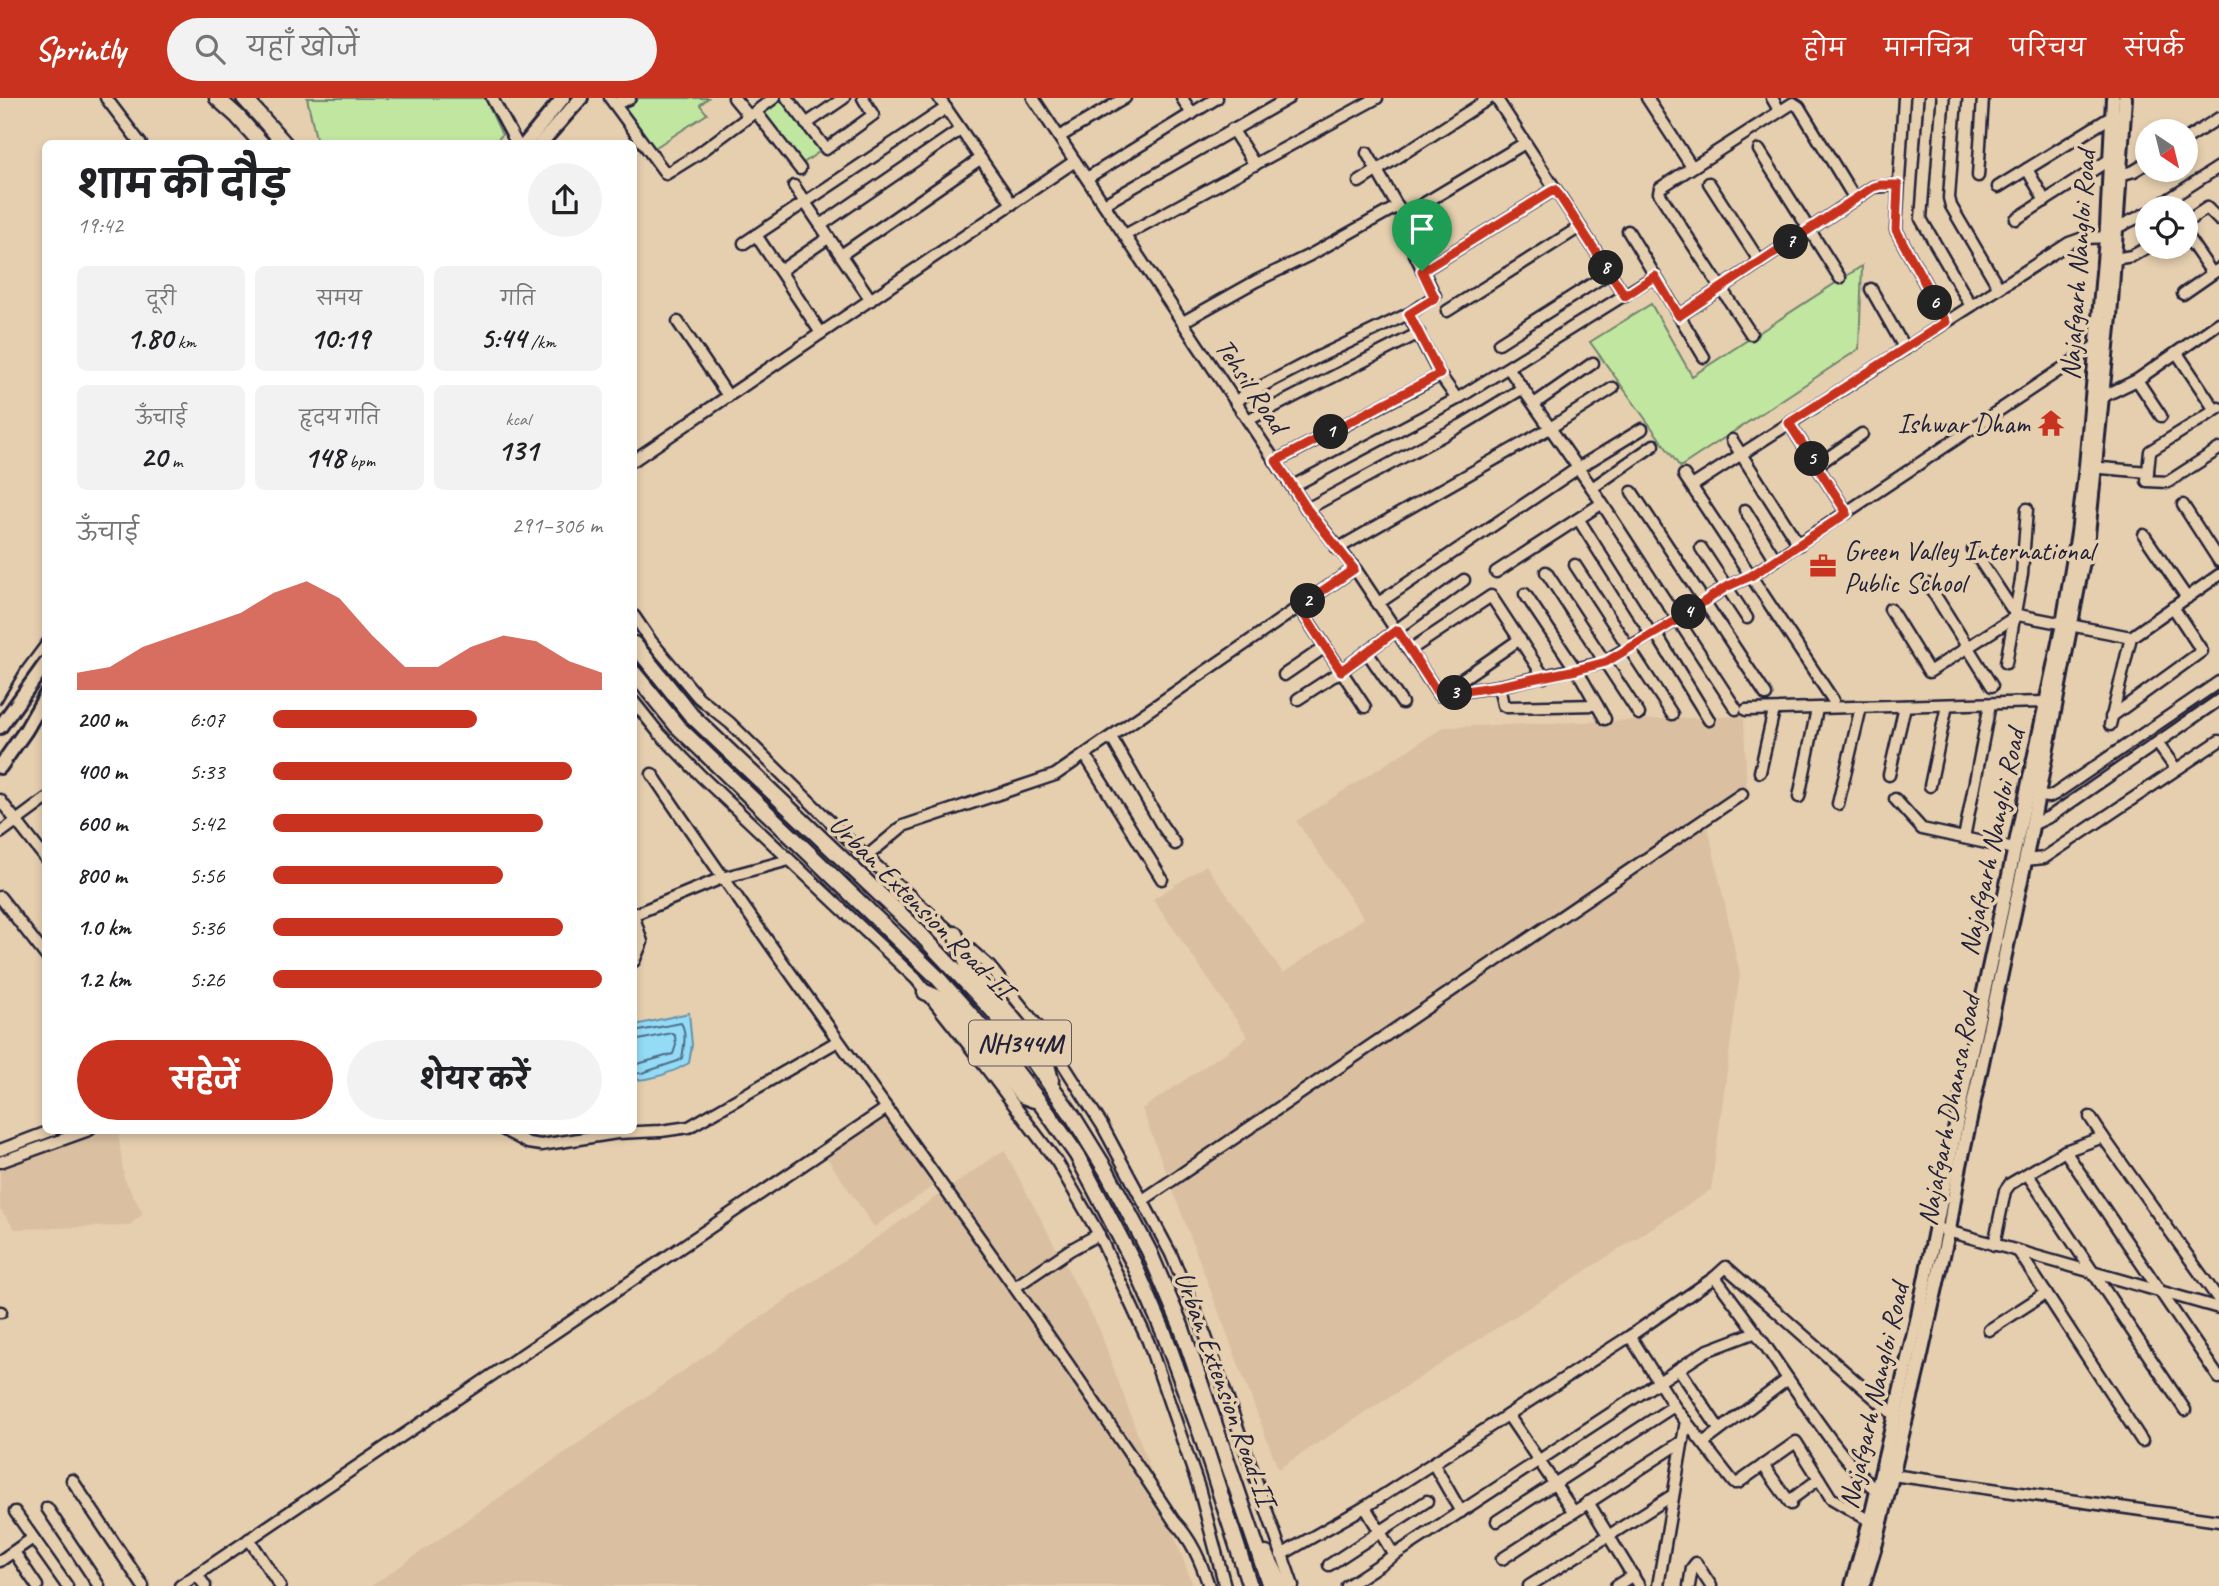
<!DOCTYPE html>
<html lang="hi">
<meta charset="utf-8">
<style>
body{margin:0;font-family:Caveat,"Playpen Sans Deva",sans-serif;background:#f2f2f2;color:#202124;height:100vh;display:flex;flex-direction:column;font-size:26px;white-space:nowrap}
*{box-sizing:border-box;margin:0}
p{font-size:23px;color:#757577}
.icon{flex:none;width:38px;height:38px;fill:none;stroke:currentColor;stroke-width:2;stroke-linecap:round;stroke-linejoin:round}
.map{position:relative;flex:1;overflow:hidden}
.side{position:absolute;left:42px;top:42px;width:595px;height:994px;display:flex;flex-direction:column;background:#fff;border-radius:10px;box-shadow:0 4px 10px #0003}
.side>*{flex:none}
.needle{width:46px;rotate:145deg}
.tools{position:absolute;left:2135px;top:21px;display:grid;gap:14px}
.tools a{display:grid;place-items:center;width:63px;height:63px;border-radius:50%;background:#fff;box-shadow:0 4px 10px #0003;font-size:35px}
.pin{position:absolute;display:grid;place-items:center;width:60px;height:60px;color:#fff;margin:-72px -30px;border-radius:50% 50% 50% 0;rotate:-45deg;box-shadow:0 0 7px #0007}
.pin .icon{rotate:45deg}
.km{position:absolute;width:35px;height:35px;margin:-18px;border-radius:50%;background:#222;color:#fff;font-size:19px;line-height:35px;text-align:center}
.round{display:grid;place-items:center;flex:none;width:74px;height:74px;border-radius:37px;background:#f2f2f2}
.overview{display:flex;align-items:center;justify-content:space-between;height:119px;padding:0 35px}
h1{font-size:38px;font-weight:700;line-height:52px}
.figures{display:grid;grid-template-columns:repeat(3,1fr);gap:10px;height:119px;padding:7px 35px}
.figures div{display:grid;align-content:center;border-radius:10px;background:#f2f2f2;text-align:center}
.figures b{font-size:30px;font-weight:700}
.figures small{font-size:19px;font-weight:400}
.figures p{font-size:19px}
.chart{height:196px;padding:14px 35px}
.chart p{display:flex;justify-content:space-between}
.chart svg{width:100%;height:126px;margin-top:7px;fill:#c8321e;opacity:.7}
.button{display:flex;gap:14px;margin-top:auto;padding:14px 35px}
.button a{flex:1;height:80px;border-radius:42px;background:#c8321e;color:#fff;font-size:28px;font-weight:700;line-height:80px;text-align:center}
.button a+a{background:#f2f2f2;color:#202124}
ul{padding:0 35px;list-style:none;font-size:23px}
li{display:grid;grid-template-columns:112px 84px 1fr;align-items:center;height:52px}
li i{height:18px;border-radius:9px;background:#c8321e}
header{display:flex;align-items:center;gap:42px;box-sizing:border-box;height:98px;padding:0 35px;background:#c8321e;color:#fff}
header strong{font-size:33px}
nav{display:flex;gap:38px;margin-inline-start:auto;font-size:24px}
.search{width:490px;height:63px;background:#f2f2f2;display:flex;align-items:center;gap:18px;box-sizing:border-box;padding:0 24px;border-radius:38px;color:#757577;font-size:26px}
.map>svg:first-child{display:block}
.built{fill:#dac0a1}
.green{fill:#c1e6a0;stroke:#72846e;stroke-width:2}
.water{fill:#94dbf6;stroke:#6691ab;stroke-width:2}
.lines{fill:none;stroke-linecap:round;stroke-linejoin:round}
.shore{stroke:#506c86;stroke-width:2}
.minor-casing{stroke:#22223b;stroke-width:15}
.major-casing{stroke:#22223b;stroke-width:18}
.highway-casing{stroke:#22223b;stroke-width:19}
.minor{stroke:#e6cfaf;stroke-width:10}
.major{stroke:#e6cfaf;stroke-width:12}
.highway{stroke:#e6cfaf;stroke-width:14}
.rail{stroke:#22223b;stroke-width:2.5}
.route-casing{stroke:#fff;stroke-width:14}
.route{stroke:#c8321e;stroke-width:9}
.labels{text-anchor:middle;stroke-width:7;stroke-linejoin:round;paint-order:stroke}
.shield{fill:#e6cfaf;stroke:#5d565e;stroke-width:2}
.shield-label{font-size:26px;font-weight:bold;fill:#22223b}
.street-label{font-size:28px;fill:#22223b;stroke:#e6cfaf}
.poi-label{font-size:28px;fill:#22223b;stroke:#e6cfaf;text-anchor:end}
</style>
<header>
<strong>Sprintly</strong>
<div class="search"><svg class="icon" aria-label="search" viewBox="0 0 24 24"><circle cx="10" cy="10" r="6"/><path d="M15 15l6 6"/></svg>यहाँ खोजें</div>
<nav><a>होम</a><a>मानचित्र</a><a>परिचय</a><a>संपर्क</a></nav>
</header>
<div class="map">
<svg width="2219" height="1488" viewBox="0 0 2219 1488">
<rect width="100%" height="100%" fill="#e6cfaf"/>
<filter id="ink" filterUnits="userSpaceOnUse"><feTurbulence type="fractalNoise" baseFrequency=".0143" numOctaves="2"/><feDisplacementMap in="SourceGraphic" scale="14" xChannelSelector="R" yChannelSelector="G"/><feConvolveMatrix kernelMatrix="1 2 1 2 8 2 1 2 1" color-interpolation-filters="sRGB"/></filter>
<g filter="url(#ink)">
<g class="built">
<path d="M 1744,618 L 1747,699 L 1707,724 L 1740,876 L 1711,1092 L 1278,1371 L 1142,1011 L 1248,939 L 1153,801 L 1206,767 L 1283,875 L 1364,820 L 1296,723 L 1444,629 Z"/>
<path d="M 885,1016 L 935,1087 L 874,1129 L 825,1057 Z"/>
<path d="M 102,1033 L 118,1033 L 124,1080 L 143,1116 L 128,1128 L 15,1131 L 0,1111 L 0,1070 Z"/>
<path d="M 1004,1052 L 1099,1230 L 1193,1488 L 371,1488 Z"/>
</g>
<g class="green">
<path d="M 307,0 L 485,0 L 502,37 L 494,46 L 317,45 Z"/>
<path d="M 639,0 L 708,0 L 700,7 L 707,16 L 653,51 L 625,10 Z"/>
<path d="M 782,0 L 785,0 L 823,51 L 802,66 L 761,15 Z"/>
<path d="M 1862,168 L 1859,251 L 1680,369 L 1590,244 L 1651,206 L 1692,278 Z"/>
</g>
<path class="water" d="M 689,915 L 692,947 L 689,965 C 674,974 652,982 634,982 L 635,927 Z"/>
<g class="lines">
<g class="shore">
<path d="M 634,934 L 681,925 C 687,934 684,949 682,960 L 678,963 L 642,975 L 634,976"/>
<path d="M 634,943 L 672,935 L 675,938 L 676,947 L 673,956 L 634,967"/>
</g>
<defs>
<g id="minor">
<path d="M 106,0 L 141,46"/>
<path d="M 492,0 L 517,46"/>
<path d="M 610,0 L 666,76 L 698,56 L 774,0"/>
<path d="M 734,0 L 749,18"/>
<path d="M 787,0 L 826,51 L 873,17 L 863,0"/>
<path d="M 939,0 L 1012,106"/>
<path d="M 1033,0 L 1307,411 L 1356,472 L 1439,597 L 1499,588 L 1601,565 L 1677,522 L 1726,489 L 1751,478 L 2097,247"/>
<path d="M 1182,0 L 1192,16"/>
<path d="M 1496,0 L 1625,198"/>
<path d="M 1647,0 L 1692,69"/>
<path d="M 1772,0 L 1779,12"/>
<path d="M 1904,0 L 1896,132 L 1946,224"/>
<path d="M 1930,0 L 1921,121 L 1971,208"/>
<path d="M 1956,0 L 1949,100 L 1951,108 L 1999,190"/>
<path d="M 615,6 L 630,0"/>
<path d="M 756,14 L 800,71"/>
<path d="M 806,26 L 844,0"/>
<path d="M 1232,31 L 1255,67"/>
<path d="M 1059,39 L 1125,0"/>
<path d="M 2186,41 L 2219,20"/>
<path d="M 1759,52 L 1840,180"/>
<path d="M 1367,55 L 1403,118 L 1402,129 L 1435,198 L 1409,216"/>
<path d="M 2027,71 L 2045,103"/>
<path d="M 2120,77 L 2134,73 L 2147,65"/>
<path d="M 1978,78 L 1983,0"/>
<path d="M 1087,80 L 1217,0"/>
<path d="M 1359,84 L 1490,0"/>
<path d="M 1709,85 L 1760,164"/>
<path d="M 794,88 L 871,202"/>
<path d="M 1998,89 L 2111,19"/>
<path d="M 1104,106 L 1289,0"/>
<path d="M 2155,110 L 2219,69"/>
<path d="M 1403,118 L 1525,45"/>
<path d="M 2016,121 L 2109,62"/>
<path d="M 2186,124 L 2207,110 L 2219,122"/>
<path d="M 821,127 L 960,32"/>
<path d="M 2116,130 L 2147,115"/>
<path d="M 1628,133 L 1704,259"/>
<path d="M 756,137 L 821,235"/>
<path d="M 1125,137 L 1377,0"/>
<path d="M 2186,137 L 2212,175"/>
<path d="M 744,145 L 946,10"/>
<path d="M 841,157 L 980,61"/>
<path d="M 2114,161 L 2132,158 L 2148,149"/>
<path d="M 780,173 L 828,140"/>
<path d="M 1422,173 L 1555,91"/>
<path d="M 1871,191 L 1905,251"/>
<path d="M 2183,196 L 2219,171"/>
<path d="M 1447,213 L 1580,129"/>
<path d="M 1679,218 L 1873,89 L 1898,87"/>
<path d="M 678,224 L 728,298"/>
<path d="M 1183,224 L 1256,183 L 1310,157 L 1398,108"/>
<path d="M 1751,236 L 1659,95 L 1660,90 L 1793,5 L 1799,9 L 1855,101"/>
<path d="M 1499,245 L 1609,175"/>
<path d="M 2177,255 L 2215,312"/>
<path d="M 1509,271 L 1592,390 L 1736,611"/>
<path d="M 2137,282 L 2161,318"/>
<path d="M 2098,301 L 2137,282 L 2219,225"/>
<path d="M 1236,305 L 1243,298 L 1314,261 L 1408,216 L 1440,277 L 1457,301"/>
<path d="M 1534,306 L 1593,265"/>
<path d="M 2219,310 L 2150,353 L 2147,383 L 2168,384 L 2219,351"/>
<path d="M 1248,322 L 1419,235"/>
<path d="M 1789,325 L 1847,415"/>
<path d="M 1732,342 L 1799,447"/>
<path d="M 634,362 L 1075,63"/>
<path d="M 1276,363 L 1440,277"/>
<path d="M 1816,368 L 1862,336"/>
<path d="M 2090,369 L 2148,374"/>
<path d="M 1684,377 L 1833,602"/>
<path d="M 1293,388 L 1457,301 L 1655,178"/>
<path d="M 1692,388 L 2069,145 L 2083,140 L 2112,139"/>
<path d="M 1592,390 L 1654,347"/>
<path d="M 1632,394 L 1766,597"/>
<path d="M 2183,407 L 2219,463"/>
<path d="M 1307,411 L 1462,327 L 1523,290"/>
<path d="M 1745,412 L 1776,462"/>
<path d="M 1579,422 L 1651,536"/>
<path d="M 2144,437 L 2187,500"/>
<path d="M 1701,450 L 1747,520"/>
<path d="M 1337,451 L 1550,330 L 1613,290"/>
<path d="M 1973,452 L 2016,517"/>
<path d="M 1575,467 L 1672,616"/>
<path d="M 1496,474 L 1601,406"/>
<path d="M 1546,474 L 1639,616"/>
<path d="M 1928,486 L 1992,588"/>
<path d="M 1525,496 L 1576,572"/>
<path d="M 1377,506 L 1578,370 L 1642,331"/>
<path d="M 1299,509 L 1365,609"/>
<path d="M 1890,511 L 1929,574 L 2018,517 L 2131,539 L 2219,477"/>
<path d="M 634,518 L 651,543 L 698,599 L 730,625 L 862,755 L 989,868 L 1044,936 L 1102,1027 L 1171,1156 L 1205,1236 L 1293,1488"/>
<path d="M 1655,534 L 1709,622"/>
<path d="M 1410,552 L 1491,498 L 1544,579"/>
<path d="M 1367,554 L 1402,605"/>
<path d="M 2006,565 L 2022,476 L 2027,411"/>
<path d="M 1577,572 L 1605,621"/>
<path d="M 1284,577 L 1325,549"/>
<path d="M 1499,588 L 1503,607 L 1507,609 L 1597,607"/>
<path d="M 1442,595 L 1520,541"/>
<path d="M 1298,601 L 1341,573 L 1464,482"/>
<path d="M 634,604 L 658,634 L 701,678 L 916,881 L 974,954 L 1057,1064 L 1097,1133 L 1148,1243 L 1199,1390 L 1225,1488"/>
<path d="M 1746,612 L 2046,604"/>
<path d="M 2111,619 L 2202,553 L 2173,509"/>
<path d="M 2110,627 L 2131,539"/>
<path d="M 1111,639 L 1161,726 L 1175,746"/>
<path d="M 2157,645 L 2176,671"/>
<path d="M 1085,657 L 1162,781"/>
<path d="M 1760,674 L 1774,612"/>
<path d="M 652,676 C 822,928 1008,1169 1174,1423 C 1192,1442 1201,1464 1209,1488"/>
<path d="M 1889,677 L 1905,608"/>
<path d="M 1930,688 L 1947,607"/>
<path d="M 2038,698 L 2049,699 L 2055,696 L 2219,584"/>
<path d="M 1799,699 L 1817,611"/>
<path d="M 1895,701 L 1922,731 L 2014,751"/>
<path d="M 0,702 L 46,761"/>
<path d="M 1838,706 L 1861,609"/>
<path d="M 2032,727 L 2051,718 L 2219,602"/>
<path d="M 0,735 L 46,701"/>
<path d="M 1964,740 L 1990,606"/>
<path d="M 866,759 L 903,728 L 1055,677 L 1354,471"/>
<path d="M 2025,762 L 2044,760 L 2219,643"/>
<path d="M 0,799 L 46,858"/>
<path d="M 634,863 L 642,844 L 634,819 L 635,816 L 722,780 L 789,762"/>
<path d="M 2090,1019 L 2103,1039"/>
<path d="M 504,1032 L 528,1045 L 541,1047 L 617,1035 L 661,1033 L 689,1029 L 838,943"/>
<path d="M 0,1052 L 53,1032"/>
<path d="M 2065,1053 L 2219,1280"/>
<path d="M 0,1064 L 89,1032"/>
<path d="M 2028,1077 L 2185,1312"/>
<path d="M 1143,1102 L 1742,696"/>
<path d="M 1944,1132 L 2219,1210"/>
<path d="M 1994,1147 L 2005,1093 L 2010,1086 L 2065,1053 L 2103,1039 L 2219,1202"/>
<path d="M 2019,1154 L 2142,1343"/>
<path d="M 1715,1179 L 1726,1169 L 1894,1317"/>
<path d="M 1015,1189 L 1070,1152 L 1099,1136"/>
<path d="M 0,1214 L 1,1214"/>
<path d="M 1989,1232 L 2046,1195"/>
<path d="M 1630,1238 L 1674,1308 L 1734,1385 L 1738,1385 L 1796,1344 L 1831,1400 L 1870,1423"/>
<path d="M 1679,1271 L 1719,1331"/>
<path d="M 1508,1317 L 1573,1413"/>
<path d="M 1703,1345 L 1788,1281"/>
<path d="M 1433,1365 L 1461,1414"/>
<path d="M 1763,1367 L 1791,1406"/>
<path d="M 1885,1376 L 2219,1423"/>
<path d="M 72,1382 L 143,1488"/>
<path d="M 1789,1403 L 1819,1381"/>
<path d="M 1588,1404 L 1639,1488"/>
<path d="M 1365,1409 L 1394,1457"/>
<path d="M 47,1410 L 99,1488"/>
<path d="M 15,1414 L 67,1488"/>
<path d="M 1497,1423 L 1674,1308"/>
<path d="M 249,1441 L 280,1488"/>
<path d="M 14,1454 L 37,1488"/>
<path d="M 1281,1457 L 1365,1409 L 1630,1238 L 1715,1179 C 1733,1204 1752,1228 1769,1253 C 1803,1302 1834,1353 1877,1394 L 1881,1395"/>
<path d="M 1502,1461 L 1683,1343"/>
<path d="M 0,1463 L 33,1440"/>
<path d="M 1329,1467 L 1427,1403"/>
<path d="M 197,1476 L 205,1488"/>
<path d="M 180,1488 L 887,1010"/>
<path d="M 1347,1488 L 1706,1253 L 1756,1234"/>
<path d="M 1529,1488 L 1673,1397"/>
<path d="M 1616,1488 L 1633,1477"/>
<path d="M 1658,1488 L 1686,1323"/>
<path d="M 1689,1488 L 1692,1470 L 1696,1465 L 1711,1488"/>
</g>
<g id="major">
<path d="M 525,46 L 563,0"/>
<path d="M 540,46 L 581,0"/>
<path d="M 0,629 L 46,565"/>
<path d="M 0,669 L 26,632 L 46,597"/>
<path d="M 1852,1488 L 1870,1423 L 1918,1218 L 1965,982 L 2063,526 L 2078,435 L 2086,368 L 2107,129 L 2113,0"/>
<path d="M 1863,1488 L 1876,1445 L 1919,1266 L 1950,1126 L 1958,1077 L 2027,754 L 2088,437 L 2110,219 L 2125,0"/>
</g>
<g id="highway">
<path d="M 217,0 L 237,18 L 262,46"/>
<path d="M 244,0 L 285,46"/>
<path d="M 634,546 L 691,617 L 912,827 L 993,913 L 1023,949 L 1072,1017 L 1106,1072 L 1149,1153 L 1181,1228 L 1270,1488"/>
<path d="M 634,575 L 677,628 L 936,878 L 986,934 L 1047,1014 L 1077,1057 L 1134,1166 L 1164,1235 L 1201,1336 L 1250,1488"/>
<path d="M 955,836 L 967,866 L 1045,959 L 1051,982"/>
<path d="M 925,894 L 939,900 L 1023,998 L 1034,1002"/>
<path d="M 1266,1456 L 1282,1488"/>
</g>
</defs>
<use href="#minor" class="minor-casing"/>
<use href="#major" class="major-casing"/>
<use href="#highway" class="highway-casing"/>
<use href="#minor" class="minor"/>
<use href="#major" class="major"/>
<use href="#highway" class="highway"/>
<path class="rail" d="M 0,606 L 22,569 L 46,537"/>
</g>
</g>
<g class="lines" filter="url(#ink)">
<defs>
<path id="route" d="M 1881,87 L 1898,87 L 1896,132 L 1946,224 L 1789,325 L 1847,415 L 1751,478 L 1726,489 L 1677,522 L 1606,564 L 1576,572 L 1499,588 L 1439,597 L 1397,532 L 1341,573 L 1299,509 L 1354,471 L 1307,411 L 1276,363 L 1440,276 L 1409,216 L 1435,200 L 1422,173 L 1555,91 L 1625,198 L 1655,178 L 1679,218 L 1873,89 Z"/>
</defs>
<use href="#route" class="route-casing"/>
<use href="#route" class="route"/>
</g>
<defs>
<symbol id="temple-bare" viewBox="-9 -9 18 18"><path d="M0-6L5-2H3V0L6.5 2.5H4V6H1.5V3h-3V6H-4V2.5H-6.5L-3 0V-2H-5Z" fill="#c8321e" stroke="#e6cfaf" stroke-width="2.5" paint-order="stroke"/></symbol>
<symbol id="office-bare" viewBox="-9 -9 18 18"><path d="M-6-3h4V-5.5h4V-3h4V5H-6ZM-1-4.5V-3h2v-1.5ZM-6 0V1H6V0Z" fill="#c8321e" stroke="#e6cfaf" stroke-width="2.5" paint-order="stroke"/></symbol>
</defs>
<g fill-rule="evenodd">
<use href="#temple-bare" x="2032" y="306" width="38" height="38"/>
<use href="#office-bare" x="1804" y="449" width="38" height="38"/>
</g>
<g class="labels">
<rect class="shield" x="969" y="922.5" width="102" height="45" rx="5"/>
<g class="shield-label">
<text x="1020" y="954">NH344M</text>
</g>
<g class="street-label">
<text transform="translate(2077 167) rotate(-86)" y="10">Najafgarh Nangloi Road</text>
<text transform="translate(1252 287) rotate(56)" y="10">Tehsil Road</text>
<text transform="translate(1991 744) rotate(-78)" y="10">Najafgarh Nangloi Road</text>
<text transform="translate(922 808) rotate(45)" y="10">Urban Extension Road-II</text>
<text transform="translate(1948 1012) rotate(-79)" y="10">Najafgarh Dhansa Road</text>
<text transform="translate(1226 1290) rotate(70)" y="10">Urban Extension Road-II</text>
<text transform="translate(1873 1298) rotate(-77)" y="10">Najafgarh Nangloi Road</text>
</g>
<g class="poi-label">
<text x="2030" y="335">Ishwar Dham</text>
<text x="1844" y="462" text-anchor="start">Green Valley International<tspan x="1844" dy="32">Public School</tspan></text>
</g>
</g>
</svg>
<div class="tools">
<a><svg class="needle" viewBox="-14 -14 28 28"><path d="M0-13l5 13h-10z" fill="#e53935"/><path d="M0 13l5-13h-10z" fill="#757577"/></svg></a>
<a><svg class="icon" aria-label="locate" viewBox="0 0 24 24"><circle cx="12" cy="12" r="6"/><path d="M12 2v4M12 18v4M2 12h4M18 12h4"/></svg></a>
</div>
<div class="pin" style="left:1422px;top:173px;background:#1e9e55"><svg class="icon" aria-label="arrive" viewBox="0 0 24 24"><path d="M6 21V4h12l-3 4 3 4H6"/></svg></div>
<b class="km" style="left:1331px;top:334px">1</b>
<b class="km" style="left:1308px;top:503px">2</b>
<b class="km" style="left:1455px;top:595px">3</b>
<b class="km" style="left:1689px;top:514px">4</b>
<b class="km" style="left:1812px;top:361px">5</b>
<b class="km" style="left:1935px;top:205px">6</b>
<b class="km" style="left:1791px;top:144px">7</b>
<b class="km" style="left:1606px;top:170px">8</b>
<section class="side">
<div class="overview"><div><h1>शाम की दौड़</h1><p>19:42</p></div><a class="round"><svg class="icon" aria-label="share" viewBox="0 0 24 24"><path d="M12 15V3M7 8l5-5 5 5M5 13v7h14v-7"/></svg></a></div>
<div class="figures">
<div><p>दूरी</p><b>1.80<small> km</small></b></div>
<div><p>समय</p><b>10:19</b></div>
<div><p>गति</p><b>5:44<small> /km</small></b></div>
</div>
<div class="figures">
<div><p>ऊँचाई</p><b>20<small> m</small></b></div>
<div><p>हृदय गति</p><b>148<small> bpm</small></b></div>
<div><p>kcal</p><b>131</b></div>
</div>
<div class="chart"><p><span>ऊँचाई</span>291–306 m</p>
<svg viewBox="0 0 160 44" preserveAspectRatio="none"><path d="M0 44V38L10 36L20 29L30 25L40 21L50 17L60 10L70 6L80 12L90 25L100 36L110 36L120 29L130 25L140 27L150 34L160 38V44z"/></svg>
</div>
<ul>
<li><b>200 m</b>6:07<i style="width:62%"></i></li>
<li><b>400 m</b>5:33<i style="width:91%"></i></li>
<li><b>600 m</b>5:42<i style="width:82%"></i></li>
<li><b>800 m</b>5:56<i style="width:70%"></i></li>
<li><b>1.0 km</b>5:36<i style="width:88%"></i></li>
<li><b>1.2 km</b>5:26<i style="width:100%"></i></li>
</ul>
<div class="button"><a>सहेजें</a><a>शेयर करें</a></div>
</section>
</div>
